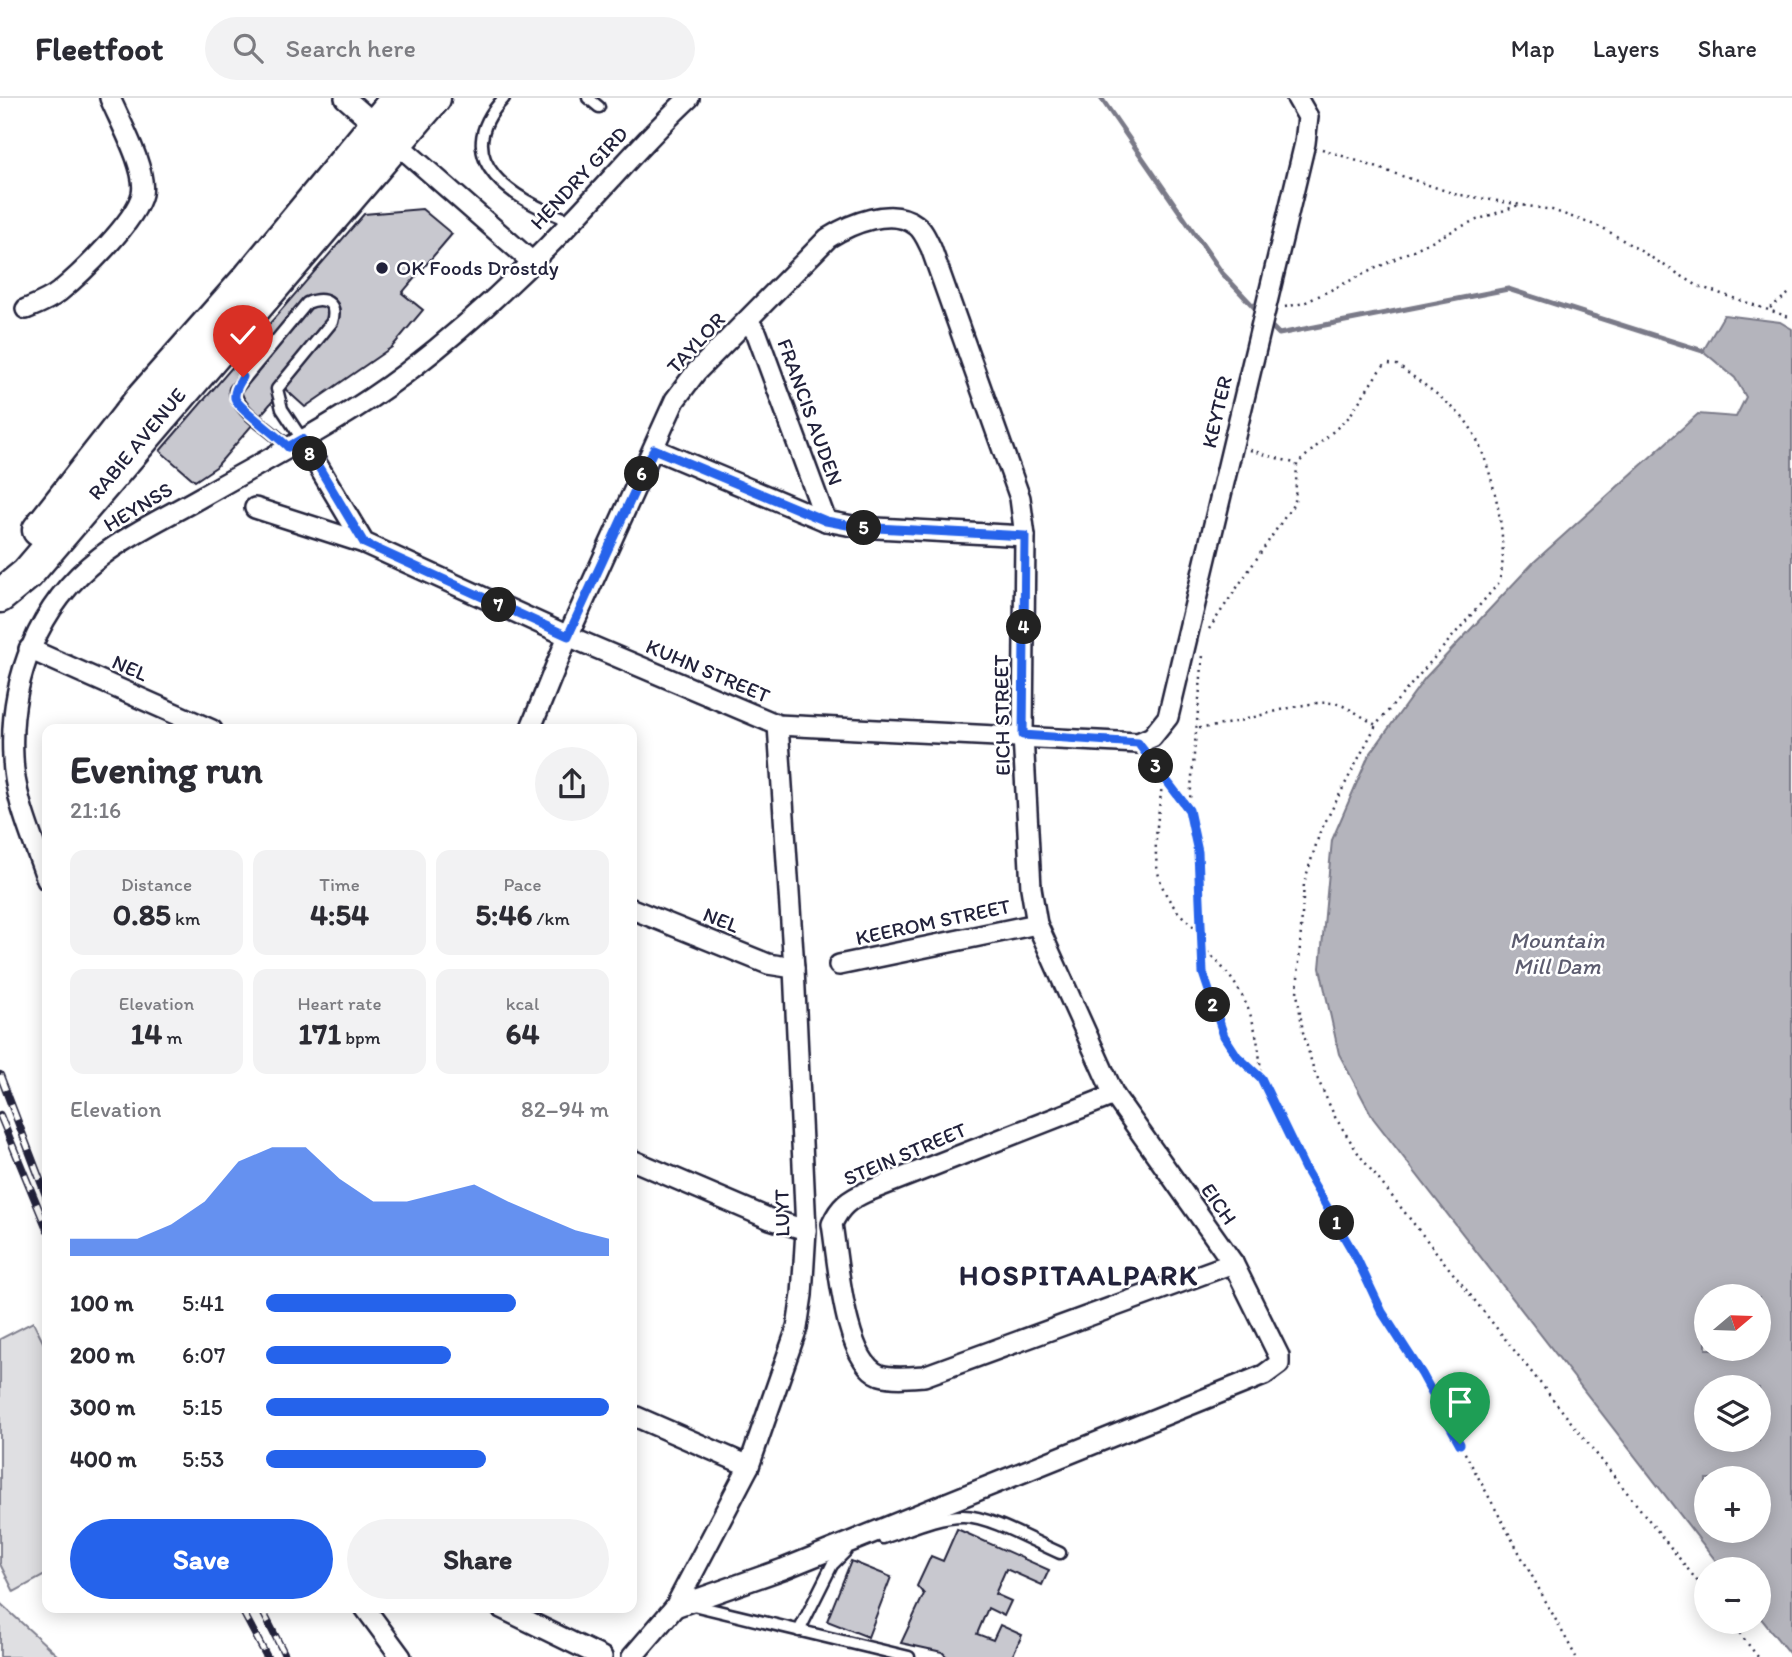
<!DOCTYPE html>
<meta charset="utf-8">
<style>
body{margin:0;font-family:Itim,sans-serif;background:#f2f2f3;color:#2b2b33;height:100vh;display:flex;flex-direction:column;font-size:26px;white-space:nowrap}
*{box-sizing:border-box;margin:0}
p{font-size:23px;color:#7c7c81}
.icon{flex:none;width:38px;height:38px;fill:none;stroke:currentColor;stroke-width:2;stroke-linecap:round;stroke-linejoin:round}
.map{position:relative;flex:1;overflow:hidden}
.panel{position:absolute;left:42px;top:626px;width:595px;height:889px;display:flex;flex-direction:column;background:#fff;border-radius:14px;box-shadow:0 4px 18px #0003}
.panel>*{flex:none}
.needle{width:46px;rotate:71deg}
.controls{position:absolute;left:1694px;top:1186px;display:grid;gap:14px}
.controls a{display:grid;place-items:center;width:77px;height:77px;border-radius:50%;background:#fff;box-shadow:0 4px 18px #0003;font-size:35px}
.pin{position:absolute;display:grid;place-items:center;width:60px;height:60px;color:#fff;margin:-72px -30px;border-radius:50% 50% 50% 0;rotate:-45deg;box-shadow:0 0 7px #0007}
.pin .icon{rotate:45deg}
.km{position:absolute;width:35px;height:35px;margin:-18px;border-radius:50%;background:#222;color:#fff;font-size:19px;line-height:35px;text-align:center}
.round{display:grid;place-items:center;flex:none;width:74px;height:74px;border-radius:37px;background:#f2f2f3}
.headline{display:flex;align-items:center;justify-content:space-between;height:119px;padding:0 28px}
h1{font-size:38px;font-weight:700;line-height:52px}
.figures{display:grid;grid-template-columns:repeat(3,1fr);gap:10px;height:119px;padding:7px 28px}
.figures div{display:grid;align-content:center;border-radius:14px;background:#f2f2f3;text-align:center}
.figures b{font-size:30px;font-weight:700}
.figures small{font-size:19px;font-weight:400}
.figures p{font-size:19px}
.chart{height:196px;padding:14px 28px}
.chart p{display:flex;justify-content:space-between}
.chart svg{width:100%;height:126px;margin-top:7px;fill:#2563eb;opacity:.7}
.cta{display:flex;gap:14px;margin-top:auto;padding:14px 28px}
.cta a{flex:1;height:80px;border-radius:42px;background:#2563eb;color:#fff;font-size:28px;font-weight:700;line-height:80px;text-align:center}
.cta a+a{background:#f2f2f3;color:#2b2b33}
ul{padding:0 28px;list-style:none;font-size:23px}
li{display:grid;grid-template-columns:112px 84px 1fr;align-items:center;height:52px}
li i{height:18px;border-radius:9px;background:#2563eb}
header{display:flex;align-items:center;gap:42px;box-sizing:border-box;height:98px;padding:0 35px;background:#fff;border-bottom:2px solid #e1e1e2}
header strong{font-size:33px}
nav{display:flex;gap:38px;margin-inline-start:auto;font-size:24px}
.search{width:490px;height:63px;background:#f2f2f3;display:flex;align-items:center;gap:18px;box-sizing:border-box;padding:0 24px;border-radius:38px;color:#7c7c81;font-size:26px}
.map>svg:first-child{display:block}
.green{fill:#dfdfe2;stroke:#80808e;stroke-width:2}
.water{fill:#b4b4bc;stroke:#7a7a88;stroke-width:2;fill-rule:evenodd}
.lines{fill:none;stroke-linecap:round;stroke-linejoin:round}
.stream{stroke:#7a7a88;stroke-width:5}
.building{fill:#c8c8cf;stroke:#22223b;stroke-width:2}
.lane-casing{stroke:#22223b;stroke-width:15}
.street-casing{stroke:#22223b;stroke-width:24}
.primary-casing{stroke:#22223b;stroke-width:37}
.path{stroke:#22223b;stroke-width:2.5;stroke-dasharray:2 5;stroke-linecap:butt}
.lane{stroke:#fff;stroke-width:10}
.street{stroke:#fff;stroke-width:19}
.primary{stroke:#fff;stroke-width:32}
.rail-casing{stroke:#22223b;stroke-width:8}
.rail{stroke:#fff;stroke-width:5;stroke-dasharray:16;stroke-linecap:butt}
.route-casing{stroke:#fff;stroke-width:14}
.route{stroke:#2563eb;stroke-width:9}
.poi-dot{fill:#22223b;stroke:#fff;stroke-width:2.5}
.labels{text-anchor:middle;stroke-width:5;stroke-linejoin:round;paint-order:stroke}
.street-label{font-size:21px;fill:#22223b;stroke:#fff}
.poi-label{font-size:21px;fill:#22223b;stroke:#fff;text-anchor:start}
.water-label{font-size:23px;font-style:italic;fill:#5c5c6f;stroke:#fff}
.district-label{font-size:28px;font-weight:bold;letter-spacing:2px;fill:#22223b;stroke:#fff}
</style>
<header>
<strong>Fleetfoot</strong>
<div class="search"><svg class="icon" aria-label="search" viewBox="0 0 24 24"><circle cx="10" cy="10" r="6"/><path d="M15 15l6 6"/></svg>Search here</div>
<nav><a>Map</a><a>Layers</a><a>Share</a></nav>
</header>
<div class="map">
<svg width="1792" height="1559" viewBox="0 0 1792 1559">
<rect width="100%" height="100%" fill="#fff"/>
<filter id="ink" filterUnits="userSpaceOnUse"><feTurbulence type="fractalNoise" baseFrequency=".0143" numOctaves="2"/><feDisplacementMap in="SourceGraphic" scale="14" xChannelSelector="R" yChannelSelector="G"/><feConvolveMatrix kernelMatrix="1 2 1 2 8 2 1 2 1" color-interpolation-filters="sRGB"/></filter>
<g filter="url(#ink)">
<g class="green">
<path d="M 33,1224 L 47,1252 L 47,1476 L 14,1494 L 0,1466 L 0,1241 Z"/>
<path d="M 0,1505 L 59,1559 L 0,1559 Z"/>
</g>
<path class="water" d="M 1724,217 L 1780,224 L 1792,231 L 1792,1559 L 1759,1518 L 1759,1472 L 1723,1472 L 1373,1020 L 1339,956 L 1320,870 L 1332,742 L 1368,659 L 1425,580 L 1534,464 L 1698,316 L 1736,319 L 1746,299 L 1735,280 L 1703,253 ZM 1706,1199 L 1759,1199 L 1759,1251 L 1706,1251 ZM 1706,1290 L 1759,1290 L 1759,1342 L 1706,1342 ZM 1706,1381 L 1759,1381 L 1759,1433 L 1706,1433 Z"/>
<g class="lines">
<g class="stream">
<path d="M 1101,0 L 1222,175 L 1254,209"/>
<path d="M 1273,230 L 1279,236 L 1508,191 L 1703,253"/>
</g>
</g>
<g class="building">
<path d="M 422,111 L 452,136 L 402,195 L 423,212 L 392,249 L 305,309 L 284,290 L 216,369 L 195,383 L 160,353 L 364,116 Z"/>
<path d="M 957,1431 L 1049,1472 L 1042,1487 L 1006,1471 L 995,1496 L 1011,1503 L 1004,1518 L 988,1510 L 977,1536 L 993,1542 L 1000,1527 L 1022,1537 L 1012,1559 L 947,1559 L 942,1554 L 901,1545 L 924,1496 L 917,1488 L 931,1458 L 943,1463 Z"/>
<path d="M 851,1463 L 891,1479 L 868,1539 L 827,1523 Z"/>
</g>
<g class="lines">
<defs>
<g id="lane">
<path d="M 504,0 C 445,63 516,103 572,123"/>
<path d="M 588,0 L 599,9"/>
<path d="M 288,349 C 273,332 235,313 235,292 L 307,205 C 324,198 338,204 332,224 L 277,291 L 282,311 L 302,341"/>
<path d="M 883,1440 C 908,1432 936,1418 963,1418 C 990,1418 1034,1444 1060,1455"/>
<path d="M 693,1507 L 909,1559"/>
<path d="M 799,1533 L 832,1467 L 846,1453"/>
</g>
<g id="street">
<path d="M 345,0 L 531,163"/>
<path d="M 26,211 C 38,206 49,202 59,194 C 81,176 136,123 142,96 C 147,71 120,24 110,0"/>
<path d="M 748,223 L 757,236 L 826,423"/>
<path d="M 302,341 L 364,445 L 568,538 L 778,627 L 1138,645 L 1152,639 L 1168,619 L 1305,45 L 1308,19 L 1297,0"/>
<path d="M 654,351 L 826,423 L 858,429 L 1025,438"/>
<path d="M 255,410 L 364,445"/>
<path d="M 29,551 L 212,632"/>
<path d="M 530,632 L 568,538 L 675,302 L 696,274 L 828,140 C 850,126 892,108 916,127 C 923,132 927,142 931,150 L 1020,400 L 1025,438 L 1023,637 L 1031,790 L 1037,826 L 1114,997 L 1233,1165 L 1279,1258 L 1279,1266 L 1264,1277 L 783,1471 L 675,1509"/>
<path d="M 47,782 C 34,743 14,701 13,659 C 9,582 38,507 100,459 C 131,435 168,418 201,399 C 269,360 343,323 406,275 C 466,229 522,177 574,121 C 612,81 648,38 689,0"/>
<path d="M 632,811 L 768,866 L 794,870"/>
<path d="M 839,867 L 1037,826"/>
<path d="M 1114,997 L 866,1094 C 849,1102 840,1108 832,1126 C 838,1161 844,1264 880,1277 C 893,1281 911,1279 924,1278 L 1233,1165"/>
<path d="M 632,1062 L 770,1121 L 806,1132"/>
<path d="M 632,1317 L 749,1368"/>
<path d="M 365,1510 L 401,1559"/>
<path d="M 501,1510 L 602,1559"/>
<path d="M 632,1559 L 675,1509 L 749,1368 L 797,1230 L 802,1197 L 806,1132 L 794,870 L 778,627"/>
</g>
<g id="primary">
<path d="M 39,432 L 142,301 L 250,179 L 398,0"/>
<path d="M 0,498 L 27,476 L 434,0"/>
</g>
</defs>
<use href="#lane" class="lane-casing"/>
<use href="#street" class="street-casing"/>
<use href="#primary" class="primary-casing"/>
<g class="path">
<path d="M 1322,51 L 1455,96 L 1552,112 L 1603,130 L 1698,188 L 1792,220"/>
<path d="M 1285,209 L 1304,205 L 1471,124 L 1519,107"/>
<path d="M 1770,210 L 1792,193"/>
<path d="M 1250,352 L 1297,366"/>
<path d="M 1209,531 L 1295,404 L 1297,366 L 1349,319 L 1381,270 L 1388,266 L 1397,267 C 1420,284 1445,300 1464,321 C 1490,351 1513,451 1498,486 L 1376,627 L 1320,734 L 1304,785 L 1297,895 L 1303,934 L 1314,973 L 1335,1019 L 1360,1058 L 1706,1494"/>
<path d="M 1199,630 C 1236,629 1307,598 1338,606 C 1351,610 1365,621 1376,627"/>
<path d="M 1148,658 L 1189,712"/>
<path d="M 1163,678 C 1156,744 1140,790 1201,834"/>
<path d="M 1202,849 C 1244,886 1259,923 1261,980 L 1237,958 L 1224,938 L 1203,875 L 1198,753 L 1189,712 L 1203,557"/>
<path d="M 1261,980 L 1305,1071 L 1357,1161 L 1383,1214 L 1422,1276 L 1576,1559"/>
<path d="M 1731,1524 L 1758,1559"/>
</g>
<use href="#lane" class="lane"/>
<use href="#street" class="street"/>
<use href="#primary" class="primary"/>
<defs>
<g id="rail">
<path d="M 0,977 L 47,1100"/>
<path d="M 0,1017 L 47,1131"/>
<path d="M 241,1510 L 267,1559"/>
<path d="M 261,1510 L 286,1559"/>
</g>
</defs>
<use href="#rail" class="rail-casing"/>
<use href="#rail" class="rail"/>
</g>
</g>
<g class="lines" filter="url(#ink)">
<defs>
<path id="route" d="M 243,279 C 239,286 234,292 235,300 C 237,309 278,338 288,349 L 302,341 L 364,445 L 568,538 L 654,351 L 826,423 L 858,429 L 1025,438 L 1023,637 L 1138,645 L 1189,712 L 1198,754 L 1203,875 L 1224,938 L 1237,958 L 1261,980 L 1305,1071 L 1357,1161 L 1382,1214 L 1422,1276 L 1460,1346"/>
</defs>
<use href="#route" class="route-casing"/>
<use href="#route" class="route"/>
</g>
<circle class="poi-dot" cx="382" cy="170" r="7"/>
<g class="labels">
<g class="street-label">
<text transform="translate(579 80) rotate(-47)" y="7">HENDRY GIRD</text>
<text transform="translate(696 245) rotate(-47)" y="7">TAYLOR</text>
<text transform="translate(810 314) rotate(70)" y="7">FRANCIS AUDEN</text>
<text transform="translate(1217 314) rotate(-77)" y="7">KEYTER</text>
<text transform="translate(137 346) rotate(-50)" y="7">RABIE AVENUE</text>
<text transform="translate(138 409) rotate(-31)" y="7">HEYNSS</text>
<text transform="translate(130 570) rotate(24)" y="7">NEL</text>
<text transform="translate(708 573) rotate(23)" y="7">KUHN STREET</text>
<text transform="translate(1002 617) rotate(-91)" y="7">EICH STREET</text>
<text transform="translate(721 822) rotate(22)" y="7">NEL</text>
<text transform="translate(933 824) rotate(-12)" y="7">KEEROM STREET</text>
<text transform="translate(905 1056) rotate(-23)" y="7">STEIN STREET</text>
<text transform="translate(1219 1106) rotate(55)" y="7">EICH</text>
<text transform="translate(782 1115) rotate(-91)" y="7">LUYT</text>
</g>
<g class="poi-label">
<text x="396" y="177">OK Foods Drostdy</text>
</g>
<g class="water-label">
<text x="1557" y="850">Mountain<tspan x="1557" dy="26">Mill Dam</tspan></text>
</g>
<g class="district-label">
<text x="1079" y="1187">HOSPITAALPARK</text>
</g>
</g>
</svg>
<div class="controls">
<a><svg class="needle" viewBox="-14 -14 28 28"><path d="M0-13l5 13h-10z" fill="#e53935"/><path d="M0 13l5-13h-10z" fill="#7c7c81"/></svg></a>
<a><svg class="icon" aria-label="layers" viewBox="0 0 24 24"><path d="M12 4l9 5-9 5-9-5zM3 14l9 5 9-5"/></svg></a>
<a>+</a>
<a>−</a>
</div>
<div class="pin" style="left:1460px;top:1346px;background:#1e9e55"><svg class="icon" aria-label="arrive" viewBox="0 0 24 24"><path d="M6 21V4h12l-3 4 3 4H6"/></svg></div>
<div class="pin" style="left:243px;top:279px;background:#d93025"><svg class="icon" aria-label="check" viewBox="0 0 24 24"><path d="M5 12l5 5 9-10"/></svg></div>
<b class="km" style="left:1337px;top:1125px">1</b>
<b class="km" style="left:1213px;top:907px">2</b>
<b class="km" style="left:1156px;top:668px">3</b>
<b class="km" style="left:1024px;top:529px">4</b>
<b class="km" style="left:864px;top:430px">5</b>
<b class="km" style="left:642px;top:376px">6</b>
<b class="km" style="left:499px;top:507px">7</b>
<b class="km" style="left:310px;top:356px">8</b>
<section class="panel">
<div class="headline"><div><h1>Evening run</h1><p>21:16</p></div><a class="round"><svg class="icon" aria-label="share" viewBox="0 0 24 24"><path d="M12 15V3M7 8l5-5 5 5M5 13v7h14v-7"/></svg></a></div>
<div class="figures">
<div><p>Distance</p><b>0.85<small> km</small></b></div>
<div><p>Time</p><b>4:54</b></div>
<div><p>Pace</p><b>5:46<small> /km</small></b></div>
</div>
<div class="figures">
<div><p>Elevation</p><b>14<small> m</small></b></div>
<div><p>Heart rate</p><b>171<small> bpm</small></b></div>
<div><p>kcal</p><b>64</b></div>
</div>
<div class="chart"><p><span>Elevation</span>82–94 m</p>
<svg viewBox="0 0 160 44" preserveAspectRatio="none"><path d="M0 44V38L10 38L20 38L30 33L40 25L50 11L60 6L70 6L80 17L90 25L100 25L110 22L120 19L130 25L140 30L150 35L160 38V44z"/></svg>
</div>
<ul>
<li><b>100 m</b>5:41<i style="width:73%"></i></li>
<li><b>200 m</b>6:07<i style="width:54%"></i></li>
<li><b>300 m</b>5:15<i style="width:100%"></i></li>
<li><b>400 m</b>5:53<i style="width:64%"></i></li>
</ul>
<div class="cta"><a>Save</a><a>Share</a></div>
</section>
</div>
